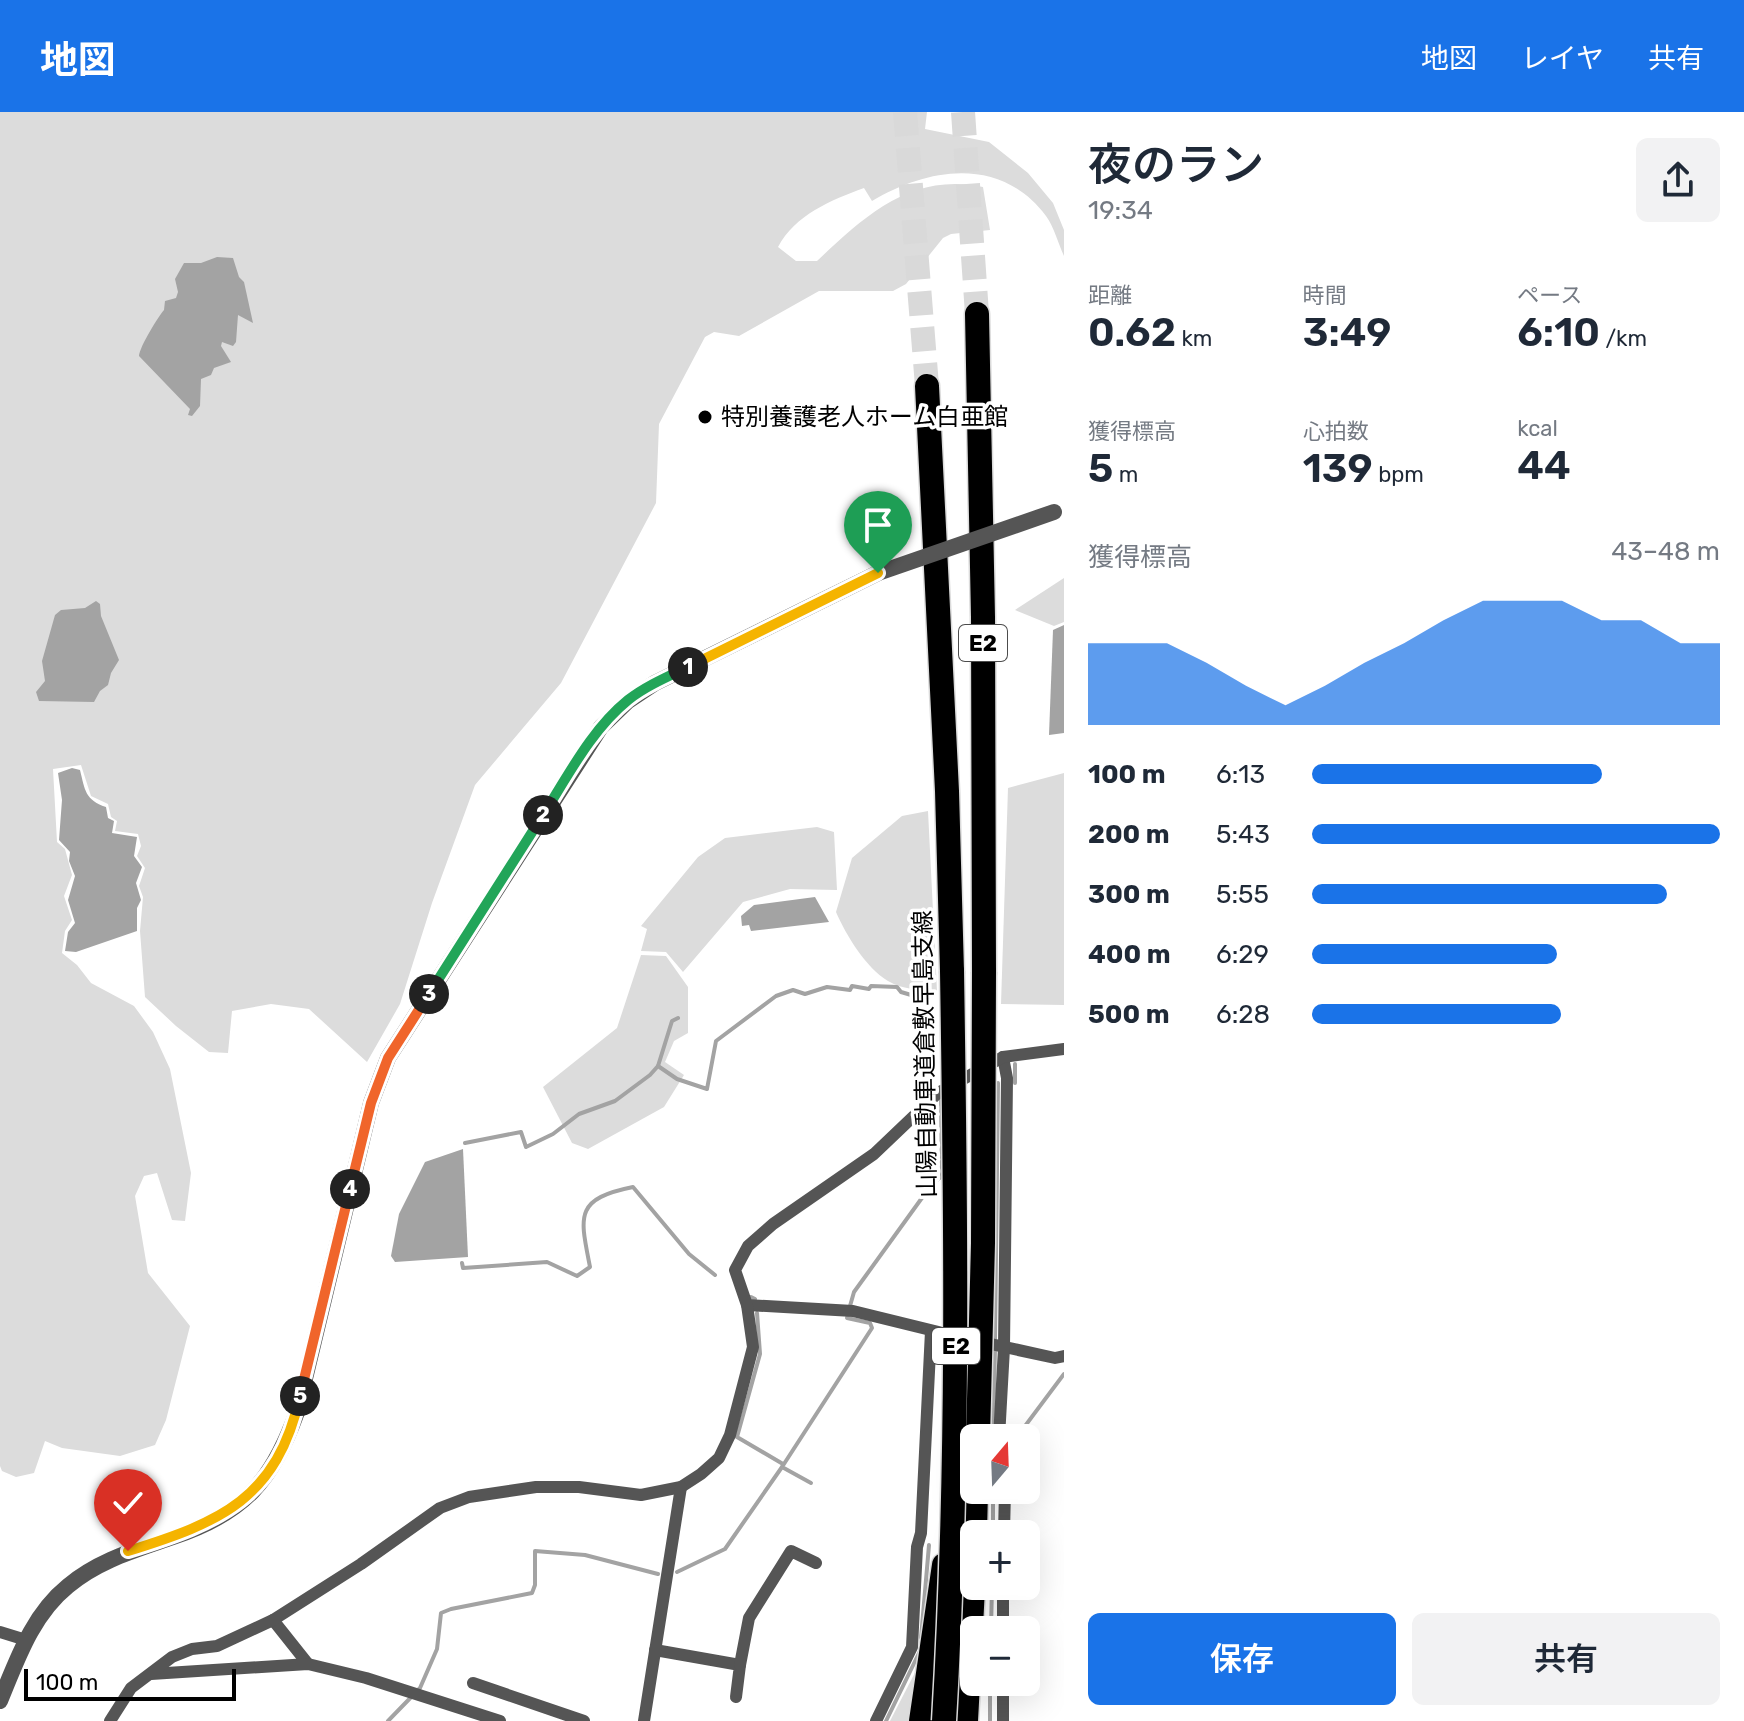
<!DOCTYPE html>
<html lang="ja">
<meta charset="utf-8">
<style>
body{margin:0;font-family:Rubik,"Noto Sans JP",sans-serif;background:#f2f2f3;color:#1f2937;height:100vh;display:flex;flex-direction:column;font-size:30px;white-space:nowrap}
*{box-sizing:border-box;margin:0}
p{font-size:26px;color:#747a83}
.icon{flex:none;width:44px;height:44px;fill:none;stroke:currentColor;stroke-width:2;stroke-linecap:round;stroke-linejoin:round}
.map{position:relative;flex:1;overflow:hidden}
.drawer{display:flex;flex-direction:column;background:#fff;width:680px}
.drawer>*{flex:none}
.needle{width:52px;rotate:19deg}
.buttons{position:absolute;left:960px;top:1312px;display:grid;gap:16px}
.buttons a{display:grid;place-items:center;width:80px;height:80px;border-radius:12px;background:#fff;box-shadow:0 8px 32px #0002;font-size:40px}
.scale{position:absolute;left:24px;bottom:20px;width:212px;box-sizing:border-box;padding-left:8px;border:4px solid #000;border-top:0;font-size:22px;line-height:28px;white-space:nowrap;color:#000;-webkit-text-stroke:6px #fff;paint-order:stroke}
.pin{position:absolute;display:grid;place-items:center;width:68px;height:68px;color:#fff;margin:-82px -34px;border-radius:50% 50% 50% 0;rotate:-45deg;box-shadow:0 0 8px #0007}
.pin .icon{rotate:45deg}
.km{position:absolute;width:40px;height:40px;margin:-20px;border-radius:50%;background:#222;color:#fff;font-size:22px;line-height:40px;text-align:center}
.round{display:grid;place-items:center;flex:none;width:84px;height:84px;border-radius:12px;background:#f2f2f3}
.summary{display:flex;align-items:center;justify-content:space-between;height:136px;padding:0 24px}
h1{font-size:44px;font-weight:600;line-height:60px}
.stats{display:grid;grid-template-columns:repeat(3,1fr);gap:12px;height:136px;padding:8px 24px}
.stats div{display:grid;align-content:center}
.stats b{font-size:40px;font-weight:600}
.stats small{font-size:22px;font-weight:400}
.stats p{font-size:22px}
.chart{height:224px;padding:16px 24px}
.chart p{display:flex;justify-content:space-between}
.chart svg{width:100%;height:144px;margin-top:8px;fill:#1a73e8;opacity:.7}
.button{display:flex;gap:16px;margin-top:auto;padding:16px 24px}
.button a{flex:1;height:92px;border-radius:12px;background:#1a73e8;color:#fff;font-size:32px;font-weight:600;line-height:92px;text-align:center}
.button a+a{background:#f2f2f3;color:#1f2937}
ul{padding:0 24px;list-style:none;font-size:26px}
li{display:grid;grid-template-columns:128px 96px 1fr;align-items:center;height:60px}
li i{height:20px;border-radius:10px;background:#1a73e8}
header{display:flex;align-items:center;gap:48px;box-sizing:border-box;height:112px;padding:0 40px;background:#1a73e8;color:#fff}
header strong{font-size:38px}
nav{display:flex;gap:44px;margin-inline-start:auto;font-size:28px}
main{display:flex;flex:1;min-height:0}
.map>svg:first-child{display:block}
.green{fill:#dcdcdc}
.water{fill:#a3a3a3}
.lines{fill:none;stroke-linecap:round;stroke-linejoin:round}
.stream{stroke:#a3a3a3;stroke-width:4}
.motorway-tunnel{stroke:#d9d9d9;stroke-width:24;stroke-dasharray:24 12;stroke-linecap:butt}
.motorway-casing{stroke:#dbdbdb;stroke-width:27}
.minor{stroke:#555;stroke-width:12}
.tertiary{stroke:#555;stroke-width:16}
.motorway{stroke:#000;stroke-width:24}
.motorway-bridge-casing{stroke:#dbdbdb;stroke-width:27;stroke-linecap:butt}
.tertiary-bridge{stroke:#555;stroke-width:16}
.motorway-bridge{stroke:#000;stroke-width:24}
.split-1-casing{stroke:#fff;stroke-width:16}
.split-2-casing{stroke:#fff;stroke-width:16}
.split-3-casing{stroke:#fff;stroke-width:16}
.split-4-casing{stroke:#fff;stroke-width:16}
.split-5-casing{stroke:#fff;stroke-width:16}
.split-6-casing{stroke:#fff;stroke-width:16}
.split-1{stroke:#f5b400;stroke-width:10}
.split-2{stroke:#22a559;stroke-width:10}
.split-3{stroke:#22a559;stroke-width:10}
.split-4{stroke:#f0652b;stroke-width:10}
.split-5{stroke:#f0652b;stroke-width:10}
.split-6{stroke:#f5b400;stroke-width:10}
.poi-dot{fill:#000;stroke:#fff;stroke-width:3}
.labels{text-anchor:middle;stroke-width:7;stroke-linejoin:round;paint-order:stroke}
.shield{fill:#fff;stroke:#4c4c4c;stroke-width:2}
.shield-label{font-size:22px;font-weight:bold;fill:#000}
.poi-label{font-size:24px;fill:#000;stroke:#fff;text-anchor:start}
.street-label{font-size:24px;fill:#000;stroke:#fff}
</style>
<header>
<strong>地図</strong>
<nav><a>地図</a><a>レイヤ</a><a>共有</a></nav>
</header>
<main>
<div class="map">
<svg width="1064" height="1609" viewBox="0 0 1064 1609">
<rect width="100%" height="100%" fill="#fff"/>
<g class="green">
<path d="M 0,0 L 927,0 L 925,17 L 989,30 L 1028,61 L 1053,91 L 1064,118 L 1064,144 C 1058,131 1054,115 1046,104 C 1001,44 929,55 872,89 L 864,76 C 831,88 795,103 778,135 L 796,149 L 817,149 C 865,104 911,60 983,75 L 990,118 L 951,122 L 943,126 L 906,172 L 893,179 L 819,179 L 739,224 L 714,220 L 705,225 L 659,312 L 656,391 L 561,571 L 475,673 L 432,791 L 400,892 L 367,950 L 309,897 L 271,892 L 232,899 L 228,941 L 209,940 L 176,914 L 145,885 L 140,819 L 143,785 L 139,774 L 145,756 L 137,744 L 141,734 L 138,722 L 115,719 L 117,709 L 111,705 L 108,692 L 91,684 L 81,653 L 53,657 L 57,730 L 65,737 L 72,763 L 64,784 L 72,808 L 65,819 L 62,841 L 77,853 L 91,871 L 134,894 L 153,920 L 170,957 L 191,1061 L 185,1109 L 172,1108 L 157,1061 L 144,1064 L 135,1084 L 148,1161 L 190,1214 L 166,1308 L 155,1333 L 120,1344 L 62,1336 L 45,1329 L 34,1361 L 16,1365 L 2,1359 L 0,1354 Z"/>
<path d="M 1064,466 L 1064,510 L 1054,514 L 1015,498 Z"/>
<path d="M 1064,661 L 1064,893 L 1001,892 L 1008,676 Z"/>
<path d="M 928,699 L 937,879 C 921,878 903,878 888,869 C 866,856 846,823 836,800 L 852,746 L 902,704 Z"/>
<path d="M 817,715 L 834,720 L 837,778 L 790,777 L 743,790 L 683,860 L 666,840 L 641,839 L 647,817 L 641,814 L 698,745 L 725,726 Z"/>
<path d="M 641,843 L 666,844 L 688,875 L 688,921 L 674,929 L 665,950 L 684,963 L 664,995 L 588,1037 L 572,1031 L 543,975 L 617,916 Z"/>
<path d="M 922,1547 L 911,1609 L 890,1609 Z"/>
</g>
<g class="water">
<path d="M 217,145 L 233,146 L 239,165 L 244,170 L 253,211 L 238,203 L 236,230 L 233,234 L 222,230 L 221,234 L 231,250 L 214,256 L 211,263 L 201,267 L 200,294 L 192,304 L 188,303 L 190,297 L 139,244 C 140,234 158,205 164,198 L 165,189 L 176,186 L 178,180 L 175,167 L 184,151 L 201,151 Z"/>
<path d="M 96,489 L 100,492 L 101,504 L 119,548 L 111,561 L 108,573 L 100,579 L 94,590 L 39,589 L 36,580 L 45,569 L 42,549 L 55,503 L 61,498 L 85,496 Z"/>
<path d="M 1064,513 L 1064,621 L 1049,623 L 1053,518 Z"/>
<path d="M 72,656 L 80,658 C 85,678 85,688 106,695 L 108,706 L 114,709 L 112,721 L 137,725 L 134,744 L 142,755 L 136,771 L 141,788 L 137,796 L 137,819 L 76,840 L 65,839 L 68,820 L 75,811 L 68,788 L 75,764 L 69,749 L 70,740 L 59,728 L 62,688 L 58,661 Z"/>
<path d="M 815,785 L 829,810 L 751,819 L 749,813 L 742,814 L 741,804 L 754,793 Z"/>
<path d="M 463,1037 L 468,1145 L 395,1150 L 391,1144 L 399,1102 L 425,1050 Z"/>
</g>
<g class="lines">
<g class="stream">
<path d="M 658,954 L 677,967 L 707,977 L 716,929 L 776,884 L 793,878 L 805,882 L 827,875 L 850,878 L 852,874 L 869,877 L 871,874 L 897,875 L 901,880 L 928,888"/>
<path d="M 1015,971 L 1015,952"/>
<path d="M 465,1031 L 521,1020 L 526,1035 L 553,1022 L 579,1002 L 615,989 L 650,963 L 658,954 L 672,909 L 678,906"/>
<path d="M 462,1151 L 463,1156 L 547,1150 L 577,1164 L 590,1155 C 580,1104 574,1087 633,1075 L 689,1142 L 715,1163"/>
<path d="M 751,1185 L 755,1187"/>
<path d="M 850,1194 L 854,1180 L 932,1072 L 942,1064 L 941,986"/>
<path d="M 757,1201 L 760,1242 L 737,1325 L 783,1352"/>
<path d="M 995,1227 L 998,971"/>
<path d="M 993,1326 L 995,1237"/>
<path d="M 1016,1326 L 1064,1262"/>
<path d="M 811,1371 L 782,1355 L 872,1216 L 870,1211 L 847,1206 L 848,1202"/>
<path d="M 993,1422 L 993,1378"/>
<path d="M 677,1460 L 725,1437 L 782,1355"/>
<path d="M 991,1518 L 992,1474"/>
<path d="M 921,1526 L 929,1433"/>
<path d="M 388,1609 L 420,1576 L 437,1537 L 441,1501 L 451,1497 L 532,1481 L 535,1473 L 535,1439 L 585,1443 L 658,1462"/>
<path d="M 886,1609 L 920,1539"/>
<path d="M 990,1609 L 990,1570"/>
</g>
<g class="motorway-tunnel">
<path d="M 905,0 L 927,274"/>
<path d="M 963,0 L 977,202"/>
</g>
<defs>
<g id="motorway">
<path d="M 977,202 L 983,505 L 984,860"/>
<path d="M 927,274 L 947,679 L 952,859"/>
<path d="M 975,1422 L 976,1378"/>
<path d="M 921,1609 L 944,1453"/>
<path d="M 966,1609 L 974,1457"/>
</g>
</defs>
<use href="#motorway" class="motorway-casing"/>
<g class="minor">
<path d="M 747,1193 L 853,1199 L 959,1225"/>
<path d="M 977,1229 L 1055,1246 L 1064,1244"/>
<path d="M 999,1326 L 1004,1236 L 1007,966 L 1003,945"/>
<path d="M 1004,1422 L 1005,1378"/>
<path d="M 273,1508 L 308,1552"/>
<path d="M 1003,1518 L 1003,1474"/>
<path d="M 0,1520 L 26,1528"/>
<path d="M 655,1538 L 740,1553 L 736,1585"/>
<path d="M 740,1553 L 749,1506 L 791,1439 L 816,1451"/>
<path d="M 151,1562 L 308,1552 L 366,1566 L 500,1609"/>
<path d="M 473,1571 L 584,1609"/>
<path d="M 110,1609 L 131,1576 L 172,1545 L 192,1537 L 217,1534 L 273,1508 L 361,1452 L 440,1396 L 469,1385 L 536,1375 L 579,1375 L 641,1383 L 681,1375 L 701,1362 L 719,1346 L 730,1323 L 753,1235 L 747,1193 L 735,1158 L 748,1134 L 773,1112 L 874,1042 L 938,981 L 1003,945 L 1064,937"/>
<path d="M 644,1609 L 681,1375"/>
<path d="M 876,1609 L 912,1535 L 917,1435 L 921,1421 L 931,1219"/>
<path d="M 1003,1609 L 1003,1570"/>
</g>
<path class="tertiary" d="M 0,1589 C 17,1548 32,1503 68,1474 C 99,1448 136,1438 173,1425 C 245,1401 272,1369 297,1300 L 371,991 L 388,946 L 601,615 L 628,589 L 655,571 L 878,461"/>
<use href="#motorway" class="motorway"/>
<defs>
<g id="motorway-bridge">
<path d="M 978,1326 L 983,1131 L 984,860"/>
<path d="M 944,1609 C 959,1359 956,1109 952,859"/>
</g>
</defs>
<use href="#motorway-bridge" class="motorway-bridge-casing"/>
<path class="tertiary-bridge" d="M 878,461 L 1054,400"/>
<use href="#motorway-bridge" class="motorway-bridge"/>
</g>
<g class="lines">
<defs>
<path id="split-1" d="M 688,555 L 878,461"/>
<path id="split-2" d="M 543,703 C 568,664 591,618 628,588 C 646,574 667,565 688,555"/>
<path id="split-3" d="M 429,882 L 543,703"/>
<path id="split-4" d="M 350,1077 L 371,991 L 388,946 L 429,882"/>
<path id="split-5" d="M 300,1284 L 350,1077"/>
<path id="split-6" d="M 128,1439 C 221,1410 277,1387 300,1284"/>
</defs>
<use href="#split-1" class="split-1-casing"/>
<use href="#split-2" class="split-2-casing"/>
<use href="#split-3" class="split-3-casing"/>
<use href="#split-4" class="split-4-casing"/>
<use href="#split-5" class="split-5-casing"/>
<use href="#split-6" class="split-6-casing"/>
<use href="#split-1" class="split-1"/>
<use href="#split-2" class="split-2"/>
<use href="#split-3" class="split-3"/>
<use href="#split-4" class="split-4"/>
<use href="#split-5" class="split-5"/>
<use href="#split-6" class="split-6"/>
</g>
<circle class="poi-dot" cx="705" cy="305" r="8"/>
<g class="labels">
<g class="shield">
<rect x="959" y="513" width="48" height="36" rx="6"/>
<rect x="932" y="1216" width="48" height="36" rx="6"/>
</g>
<g class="shield-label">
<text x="983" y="539">E2</text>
<text x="956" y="1242">E2</text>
</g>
<g class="poi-label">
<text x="721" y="313">特別養護老人ホーム白亜館</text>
</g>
<g class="street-label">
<text transform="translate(925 942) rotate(-91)" y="8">山陽自動車道倉敷早島支線</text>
</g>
</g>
</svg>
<div class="buttons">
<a><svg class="needle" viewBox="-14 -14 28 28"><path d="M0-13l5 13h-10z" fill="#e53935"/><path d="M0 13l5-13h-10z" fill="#747a83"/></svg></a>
<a>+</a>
<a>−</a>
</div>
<div class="scale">100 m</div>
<div class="pin" style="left:878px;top:461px;background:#1e9e55"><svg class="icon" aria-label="arrive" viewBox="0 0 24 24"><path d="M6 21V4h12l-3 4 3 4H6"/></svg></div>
<div class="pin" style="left:128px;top:1439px;background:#d93025"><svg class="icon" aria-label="check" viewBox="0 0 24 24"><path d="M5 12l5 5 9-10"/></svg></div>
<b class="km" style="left:688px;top:555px">1</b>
<b class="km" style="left:543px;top:703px">2</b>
<b class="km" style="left:429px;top:882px">3</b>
<b class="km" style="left:350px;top:1077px">4</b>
<b class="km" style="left:300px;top:1284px">5</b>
</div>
<section class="drawer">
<div class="summary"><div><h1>夜のラン</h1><p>19:34</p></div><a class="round"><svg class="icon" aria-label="share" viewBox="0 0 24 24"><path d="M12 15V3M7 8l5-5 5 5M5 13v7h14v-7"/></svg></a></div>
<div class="stats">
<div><p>距離</p><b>0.62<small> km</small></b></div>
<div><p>時間</p><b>3:49</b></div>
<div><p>ペース</p><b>6:10<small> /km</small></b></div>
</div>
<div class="stats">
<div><p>獲得標高</p><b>5<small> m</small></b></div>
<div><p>心拍数</p><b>139<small> bpm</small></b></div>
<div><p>kcal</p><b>44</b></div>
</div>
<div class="chart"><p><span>獲得標高</span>43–48 m</p>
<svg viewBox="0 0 160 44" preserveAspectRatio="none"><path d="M0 44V19L10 19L20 19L30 25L40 32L50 38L60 32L70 25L80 19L90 12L100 6L110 6L120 6L130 12L140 12L150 19L160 19V44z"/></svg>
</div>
<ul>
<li><b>100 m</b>6:13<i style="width:71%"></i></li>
<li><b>200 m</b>5:43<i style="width:100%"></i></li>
<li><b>300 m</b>5:55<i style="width:87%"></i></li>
<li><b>400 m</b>6:29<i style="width:60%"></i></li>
<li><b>500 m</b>6:28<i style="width:61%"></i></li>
</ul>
<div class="button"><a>保存</a><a>共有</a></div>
</section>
</main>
